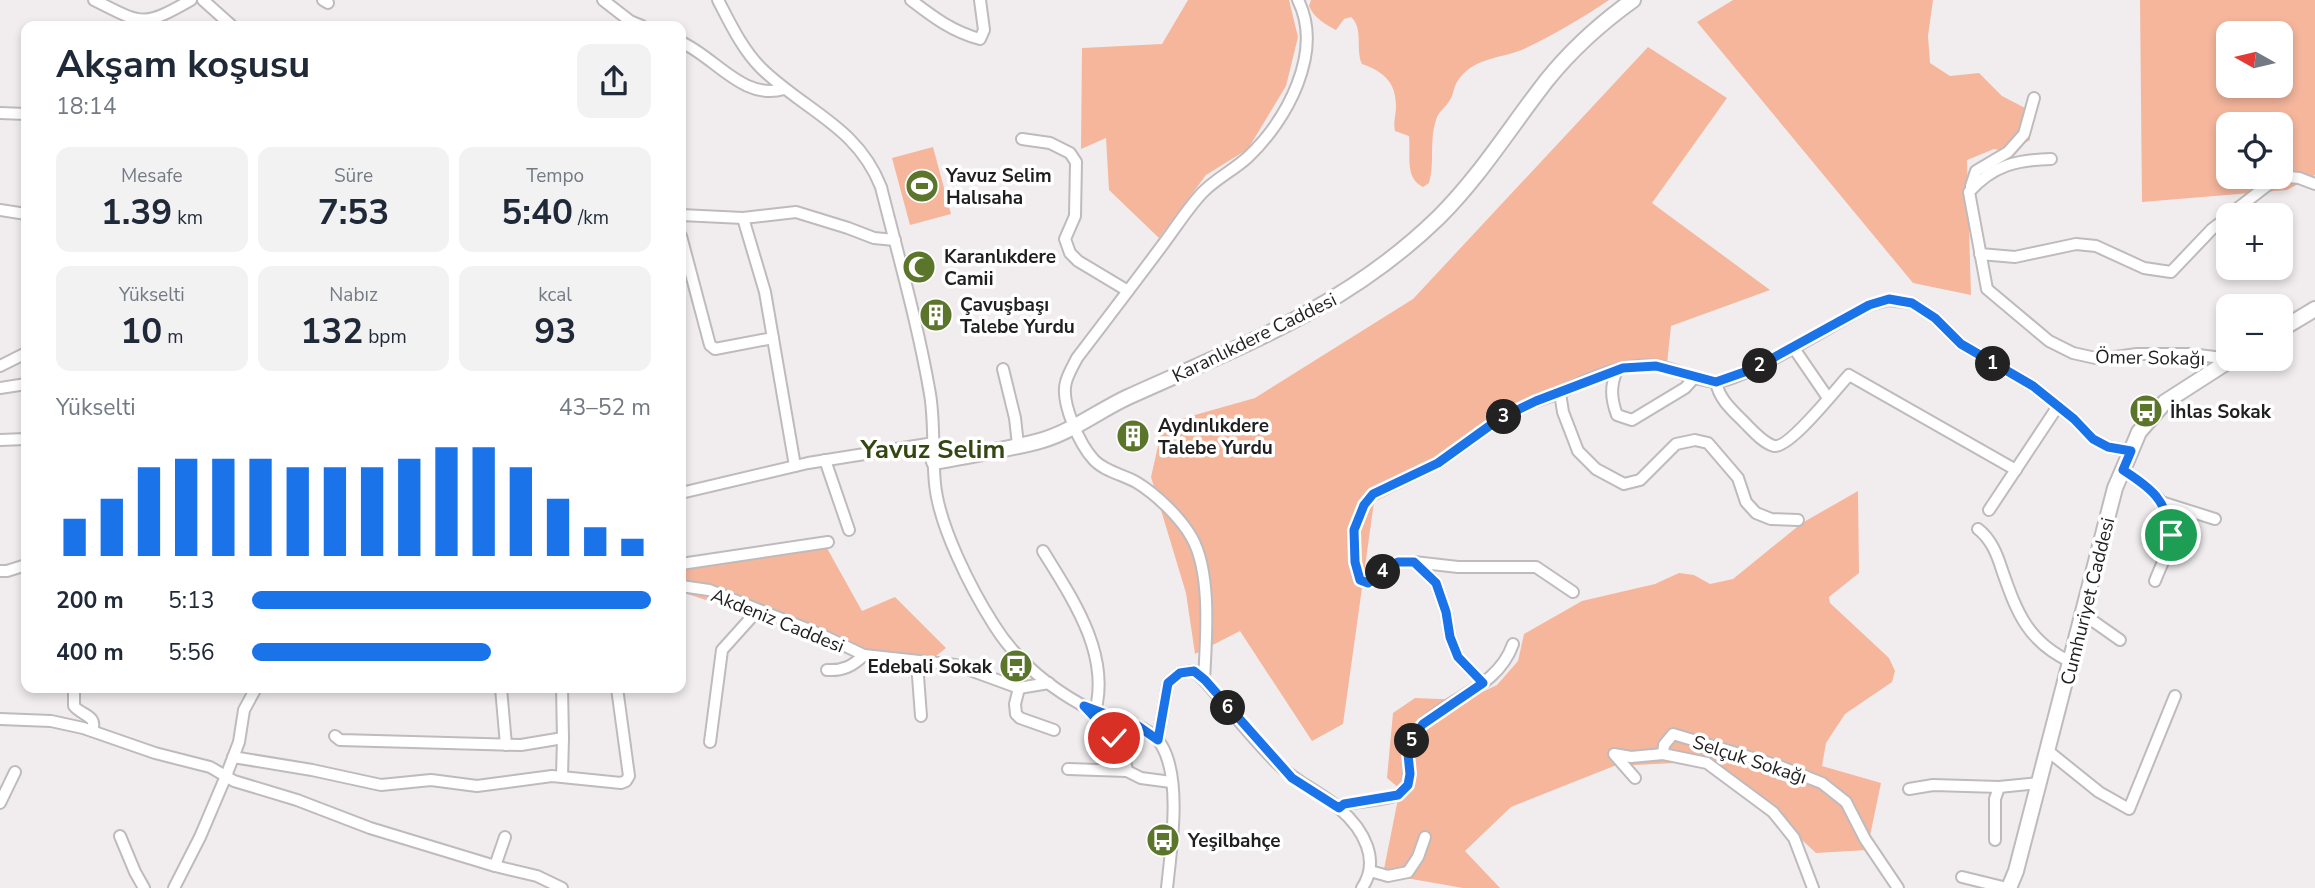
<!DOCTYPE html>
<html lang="tr">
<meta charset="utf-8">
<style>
body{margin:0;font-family:"Nunito Sans",sans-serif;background:#f2f2f3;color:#1f2937;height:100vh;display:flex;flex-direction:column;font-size:26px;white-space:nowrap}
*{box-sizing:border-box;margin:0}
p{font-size:23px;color:#747a83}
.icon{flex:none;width:38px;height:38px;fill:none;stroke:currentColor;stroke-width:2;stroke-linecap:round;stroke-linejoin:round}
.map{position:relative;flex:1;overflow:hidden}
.side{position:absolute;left:21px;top:21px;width:665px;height:672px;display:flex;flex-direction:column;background:#fff;border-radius:14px;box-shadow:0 4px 10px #0003}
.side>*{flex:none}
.needle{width:46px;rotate:278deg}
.controls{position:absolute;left:2216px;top:21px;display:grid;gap:14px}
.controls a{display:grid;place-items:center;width:77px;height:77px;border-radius:14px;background:#fff;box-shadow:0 4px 10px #0003;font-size:35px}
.pin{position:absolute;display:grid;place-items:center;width:60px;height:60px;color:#fff;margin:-30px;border:4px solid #fff;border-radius:50%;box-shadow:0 2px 7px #0007}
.km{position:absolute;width:35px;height:35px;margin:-18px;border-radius:50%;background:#222;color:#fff;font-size:19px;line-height:35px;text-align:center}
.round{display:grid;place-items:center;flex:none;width:74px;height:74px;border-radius:14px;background:#f2f2f3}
.headline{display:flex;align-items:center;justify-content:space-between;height:119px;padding:0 35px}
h1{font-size:38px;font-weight:700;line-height:52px}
.stats{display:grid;grid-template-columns:repeat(3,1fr);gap:10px;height:119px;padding:7px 35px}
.stats div{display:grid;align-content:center;border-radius:14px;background:#f2f2f3;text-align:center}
.stats b{font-size:35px;font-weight:700}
.stats small{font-size:19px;font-weight:400}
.stats p{font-size:19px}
.chart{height:196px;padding:14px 35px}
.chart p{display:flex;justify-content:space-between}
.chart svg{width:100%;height:126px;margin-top:7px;stroke:#1a73e8;stroke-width:6}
ul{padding:0 35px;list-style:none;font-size:23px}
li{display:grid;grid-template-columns:112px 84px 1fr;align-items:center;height:52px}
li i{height:18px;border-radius:9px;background:#1a73e8}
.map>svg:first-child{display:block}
.green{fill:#f5b69c;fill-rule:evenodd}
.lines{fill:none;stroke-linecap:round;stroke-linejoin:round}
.minor-casing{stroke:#bfbbbd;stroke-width:14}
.major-casing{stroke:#bfbbbd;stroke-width:18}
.minor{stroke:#fff;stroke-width:10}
.major{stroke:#fff;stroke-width:14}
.route-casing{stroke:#fff;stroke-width:14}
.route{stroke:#1a73e8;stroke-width:9}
.labels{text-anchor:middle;stroke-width:7;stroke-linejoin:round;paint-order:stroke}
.poi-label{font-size:19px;font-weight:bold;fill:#201f1f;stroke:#fff;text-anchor:start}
.street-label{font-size:19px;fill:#201f1f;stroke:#fff}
.district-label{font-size:26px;font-weight:bold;fill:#344611;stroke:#fff}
</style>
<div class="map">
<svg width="2315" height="888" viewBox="0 0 2315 888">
<rect width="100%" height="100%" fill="#f1edef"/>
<g class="green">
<path d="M 1188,0 L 1289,0 L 1298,37 L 1286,86 L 1248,149 L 1206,175 L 1159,238 L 1109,190 L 1106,138 L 1081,149 L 1082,48 L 1162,44 Z"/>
<path d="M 1311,0 L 1609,0 C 1582,18 1555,34 1526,48 C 1503,59 1476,56 1459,79 C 1454,85 1454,92 1451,98 C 1447,107 1439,110 1436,120 C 1429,140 1435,163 1429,183 L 1423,187 C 1404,178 1411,154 1409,136 L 1395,131 C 1393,122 1396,115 1396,107 C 1396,82 1384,72 1362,64 C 1355,49 1364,29 1351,17 L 1344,19 L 1336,30 C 1325,24 1314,18 1309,6 Z"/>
<path d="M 1733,0 L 1933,0 L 1928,36 L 1930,63 L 1950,76 L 1979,73 L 2002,96 L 2029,110 L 2030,140 L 2008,152 L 1994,149 L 1967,160 L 1971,295 L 1913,283 L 1697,22 Z"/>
<path d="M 2140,0 L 2315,0 L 2315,175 L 2287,190 L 2142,202 ZM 2228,33 L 2280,33 L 2280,86 L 2228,86 ZM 2228,124 L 2280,124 L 2280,177 L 2228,177 Z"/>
<path d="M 1648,47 L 1727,98 L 1652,203 L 1770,290 L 1671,326 L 1666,373 L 1626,368 L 1519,416 L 1492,430 L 1446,466 L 1374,502 L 1343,724 L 1312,741 L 1240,631 L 1195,654 L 1186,593 L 1151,477 L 1163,424 L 1255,398 L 1413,299 Z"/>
<path d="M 933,147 L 951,214 L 910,225 L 892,158 Z"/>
<path d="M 1858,491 L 1859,573 L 1829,597 L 1830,603 L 1889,658 L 1895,671 L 1892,682 L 1845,714 L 1826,743 L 1822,766 L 1881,783 L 1867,850 L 1816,853 L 1716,761 L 1614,766 L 1511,807 L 1465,851 L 1500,888 L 1463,888 L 1383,874 L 1400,789 L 1387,778 L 1393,713 L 1415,698 L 1465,700 L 1497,685 L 1518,661 L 1524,634 L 1582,601 L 1655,584 L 1679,573 L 1694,575 L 1710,584 L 1733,579 L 1802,523 Z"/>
<path d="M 823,541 L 862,611 L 895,597 L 946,648 L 926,664 L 888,659 L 681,592 L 681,565 Z"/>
</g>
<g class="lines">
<defs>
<g id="minor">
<path d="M 94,0 C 142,24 142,28 191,0"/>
<path d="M 203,0 L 232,26"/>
<path d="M 323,0 L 328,3"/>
<path d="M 603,0 L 630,21 L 642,26"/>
<path d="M 718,0 C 730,23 742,49 761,68 C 805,111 857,126 881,187 C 898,255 918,324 930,394 C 935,424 932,454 935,484 C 939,526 971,589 994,625 C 1017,662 1054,691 1093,711 C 1115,722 1149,722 1162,746 C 1182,781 1171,849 1167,888"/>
<path d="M 911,0 C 933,17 953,32 980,39 L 984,30 L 980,0"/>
<path d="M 681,42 C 715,57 743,101 784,89"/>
<path d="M 0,113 L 26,114"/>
<path d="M 1022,139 L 1050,143 L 1070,153 L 1076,162 L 1075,216 L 1065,239 L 1070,253 L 1078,261 L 1128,291"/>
<path d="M 2051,159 C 2017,160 1993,165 1969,192 L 1987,289 L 2049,341 L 2073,353 L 2100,359 L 2137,354 L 2190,354 L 2231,359"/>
<path d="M 2280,176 L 2299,178 L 2315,184"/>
<path d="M 1971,186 L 1976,171 L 2008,152 L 2024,134 L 2034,98"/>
<path d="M 0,210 L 26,214"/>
<path d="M 681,215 L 743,218 L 796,212 L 848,228 L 874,238 L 895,240"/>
<path d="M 2229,215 L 2278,177"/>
<path d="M 743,218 L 765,292 L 795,466"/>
<path d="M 681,236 L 710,345 L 715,349 L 773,338"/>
<path d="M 1980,254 L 2015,257 L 2076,244 L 2096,246 L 2144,268 L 2171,272 L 2212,229 L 2228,217"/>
<path d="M 1793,347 L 1828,398"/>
<path d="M 0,366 L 26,353"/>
<path d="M 1003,369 L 1015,418 L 1018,445"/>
<path d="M 1617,370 C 1610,386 1611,399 1617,415 L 1632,420 L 1685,388 L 1695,377"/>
<path d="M 1716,382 C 1719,399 1732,410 1744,422 C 1752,430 1763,443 1774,446 C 1789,449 1837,388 1849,375 L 2016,470"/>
<path d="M 0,388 L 26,384"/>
<path d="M 1560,393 C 1588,378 1626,361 1658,366 C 1677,369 1695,381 1715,382 C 1742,382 1839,321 1869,305 L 1889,300 L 1912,303 L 1935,318 L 1961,344 L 2033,386 L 2074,419 L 2093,439 L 2108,447 L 2131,451"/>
<path d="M 0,440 L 26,439"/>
<path d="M 825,460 L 849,530"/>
<path d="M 2123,470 C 2145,484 2172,503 2171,533 C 2171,548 2160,567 2155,581"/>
<path d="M 681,493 L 808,463 L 934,443"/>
<path d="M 2161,502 L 2215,519"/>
<path d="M 1989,510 L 2058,406"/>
<path d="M 1978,529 C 1991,539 1997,554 2002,570 C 2017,613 2028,642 2071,662"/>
<path d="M 1043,551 C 1072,598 1111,654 1095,712"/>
<path d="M 1414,562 L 1458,567 L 1536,567 L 1573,592"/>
<path d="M 681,564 L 828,542"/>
<path d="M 0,571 L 7,571 L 26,565"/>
<path d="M 681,586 L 709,590 L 822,635 L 864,655 L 956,665 L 1019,688 L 1049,683"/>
<path d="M 2083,614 L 2120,640"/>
<path d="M 917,663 L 921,716"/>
<path d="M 827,670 C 843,671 853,666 864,655"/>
<path d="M 1204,680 C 1206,640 1212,574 1192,538 C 1181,518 1156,494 1136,482 C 1124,475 1104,471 1094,460 C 1080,445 1060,402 1066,382 C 1068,374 1073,366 1077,358 C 1106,320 1135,282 1164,243 C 1176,227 1188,208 1202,193 C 1215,179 1234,170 1248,157 C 1287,120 1324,52 1298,0"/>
<path d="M 1483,683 L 1458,657 L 1450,637 L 1446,612 L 1436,583 L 1414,562 L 1398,562 L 1368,583 L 1360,580 L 1355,563 L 1354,530 L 1364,505 L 1373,494 L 1438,463 L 1499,419 L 1536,401 L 1560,393 L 1563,412 L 1578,451 L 1596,469 L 1624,484 L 1640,480 L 1676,444 L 1695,440 L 1708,443 L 1738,478 L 1746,502 L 1756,513 L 1771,519 L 1798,520"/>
<path d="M 74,688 L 74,706 C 82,716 98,715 92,731"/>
<path d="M 501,688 L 506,745"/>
<path d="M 1019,688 L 1015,704 L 1016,714 L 1020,718 L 1054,730"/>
<path d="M 1088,710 L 1114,738 L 1124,754 L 1127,771"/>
<path d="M 0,719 L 51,721 L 83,728 L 155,753 L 210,767 L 234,781 L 297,800 L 370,828 L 495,866 L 537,876 L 562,888"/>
<path d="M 335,736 L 340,740 L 521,745 L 563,738 L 562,688"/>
<path d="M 1158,740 L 1168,683 L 1180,673 L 1194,671 L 1204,680 C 1229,708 1252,739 1279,765 C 1297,783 1321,792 1340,809 C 1363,829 1381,860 1362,888"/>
<path d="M 710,742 L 722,650 L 758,610"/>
<path d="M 2048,751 L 2099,792 L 2129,809 L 2175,696"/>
<path d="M 233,757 L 312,770 L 381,785 L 431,780 L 477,786 L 552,776 L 621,783 L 626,781 L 629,776 L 617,688"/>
<path d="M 1068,769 L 1127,771 L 1141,778 L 1171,782"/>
<path d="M 562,776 L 563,738"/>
<path d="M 1635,778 L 1614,754 L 1631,757 L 1663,754"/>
<path d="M 1909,789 L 1933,785 L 1999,787 L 2040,783"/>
<path d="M 0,803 L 15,772"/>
<path d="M 1339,808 L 1344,804 C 1357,802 1387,800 1397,795 C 1416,786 1406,767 1409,752 C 1411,742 1415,731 1423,724 C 1452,696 1498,687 1513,644"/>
<path d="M 120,836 L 135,872 L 144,888"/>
<path d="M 1995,840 L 1995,799 L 1999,787"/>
<path d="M 495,866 L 505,837"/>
<path d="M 1370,871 L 1388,876 L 1408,872 L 1418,857 L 1425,837"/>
<path d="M 1962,877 L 2007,888"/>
<path d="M 174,888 L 200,837 L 226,776 L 239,742 L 244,710 L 256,688"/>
<path d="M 1813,888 L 1794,838 L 1773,812 L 1707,763 L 1663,754 L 1664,745 L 1673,734 L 1779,766 L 1822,783 L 1846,802 L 1865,839 L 1898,888"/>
</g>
<g id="major">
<path d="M 2280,330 L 2315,309"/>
<path d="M 934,462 C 970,455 1008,450 1043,440 C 1073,431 1100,410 1128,397 C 1243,345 1347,307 1439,217 C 1481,175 1511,126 1547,80 C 1572,49 1601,23 1633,0"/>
<path d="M 2009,888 L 2016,871 L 2115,488 L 2131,451 L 2139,432 L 2165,402 L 2232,359"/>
</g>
</defs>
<use href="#minor" class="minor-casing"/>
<use href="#major" class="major-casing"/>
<use href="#minor" class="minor"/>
<use href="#major" class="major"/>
</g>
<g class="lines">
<defs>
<path id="route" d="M 1114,738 L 1084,706 L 1138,726 L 1158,740 L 1168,683 L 1180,673 L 1194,671 L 1205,680 L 1292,778 L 1339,808 L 1344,804 L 1398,795 L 1408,785 L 1410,774 L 1408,754 L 1414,735 L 1423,724 L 1483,683 L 1458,657 L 1450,637 L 1446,612 L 1436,583 L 1414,562 L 1398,562 L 1368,583 L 1360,580 L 1355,562 L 1354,530 L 1364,505 L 1373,494 L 1438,463 L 1499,419 L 1536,401 L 1623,368 L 1656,366 L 1716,382 L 1753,369 L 1869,305 L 1889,299 L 1912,303 L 1935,318 L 1961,344 L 2033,386 L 2074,419 L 2093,439 L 2108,447 L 2131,451 L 2123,470 C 2151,488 2167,500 2171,535"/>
</defs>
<use href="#route" class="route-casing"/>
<use href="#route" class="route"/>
</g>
<defs>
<symbol id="stadium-disc" viewBox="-11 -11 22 22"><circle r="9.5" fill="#5b762b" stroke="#fff"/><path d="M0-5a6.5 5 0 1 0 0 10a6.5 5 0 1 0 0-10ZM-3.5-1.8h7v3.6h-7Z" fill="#fff"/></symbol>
<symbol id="mosque-disc" viewBox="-11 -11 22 22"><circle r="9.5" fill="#5b762b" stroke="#fff"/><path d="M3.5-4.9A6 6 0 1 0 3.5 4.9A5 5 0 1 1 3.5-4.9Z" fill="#fff"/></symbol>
<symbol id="building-disc" viewBox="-11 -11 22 22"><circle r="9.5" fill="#5b762b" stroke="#fff"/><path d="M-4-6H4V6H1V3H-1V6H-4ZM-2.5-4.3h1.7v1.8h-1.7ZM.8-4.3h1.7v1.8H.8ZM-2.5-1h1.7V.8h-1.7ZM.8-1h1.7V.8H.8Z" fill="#fff"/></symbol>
<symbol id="bus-disc" viewBox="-11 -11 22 22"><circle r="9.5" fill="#5b762b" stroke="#fff"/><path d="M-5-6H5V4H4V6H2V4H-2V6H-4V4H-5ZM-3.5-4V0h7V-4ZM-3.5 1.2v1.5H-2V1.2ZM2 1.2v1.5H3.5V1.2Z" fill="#fff"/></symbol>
</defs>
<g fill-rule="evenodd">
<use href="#stadium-disc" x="903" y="167" width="38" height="38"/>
<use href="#mosque-disc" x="900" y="248" width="38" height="38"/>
<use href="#building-disc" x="917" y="296" width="38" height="38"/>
<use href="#bus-disc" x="2127" y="392" width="38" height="38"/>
<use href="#building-disc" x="1114" y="417" width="38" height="38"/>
<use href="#bus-disc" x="997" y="647" width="38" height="38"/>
<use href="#bus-disc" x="1144" y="821" width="38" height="38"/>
</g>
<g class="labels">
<g class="poi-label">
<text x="946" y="182">Yavuz Selim<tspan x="946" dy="22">Halısaha</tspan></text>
<text x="944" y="263">Karanlıkdere<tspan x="944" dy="22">Camii</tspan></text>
<text x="960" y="311">Çavuşbaşı<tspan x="960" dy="22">Talebe Yurdu</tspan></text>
<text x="2170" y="418">İhlas Sokak</text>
<text x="1158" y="432">Aydınlıkdere<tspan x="1158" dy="22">Talebe Yurdu</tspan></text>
<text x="992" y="673" text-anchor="end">Edebali Sokak</text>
<text x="1188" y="847">Yeşilbahçe</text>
</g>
<g class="street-label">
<text transform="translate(1254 337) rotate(-26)" y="7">Karanlıkdere Caddesi</text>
<text transform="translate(2150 357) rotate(1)" y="7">Ömer Sokağı</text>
<text transform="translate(2087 601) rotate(-76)" y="7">Cumhuriyet Caddesi</text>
<text transform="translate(778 620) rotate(22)" y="7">Akdeniz Caddesi</text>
<text transform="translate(1750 759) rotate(18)" y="7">Selçuk Sokağı</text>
</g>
<g class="district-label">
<text x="933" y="458">Yavuz Selim</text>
</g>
</g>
</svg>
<div class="controls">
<a><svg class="needle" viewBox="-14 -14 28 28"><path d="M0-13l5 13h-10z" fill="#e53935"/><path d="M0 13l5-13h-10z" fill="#747a83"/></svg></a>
<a><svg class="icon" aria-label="locate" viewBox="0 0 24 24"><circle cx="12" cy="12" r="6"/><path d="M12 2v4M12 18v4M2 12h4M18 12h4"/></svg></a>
<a>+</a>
<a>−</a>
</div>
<div class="pin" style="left:2171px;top:535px;background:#1e9e55"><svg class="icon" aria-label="arrive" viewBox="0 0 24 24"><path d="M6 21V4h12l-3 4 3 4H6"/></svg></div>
<div class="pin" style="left:1114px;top:738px;background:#d93025"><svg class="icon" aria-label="check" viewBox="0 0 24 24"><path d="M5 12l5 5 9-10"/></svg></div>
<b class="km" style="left:1993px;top:364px">1</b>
<b class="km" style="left:1760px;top:366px">2</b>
<b class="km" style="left:1504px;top:417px">3</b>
<b class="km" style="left:1383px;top:572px">4</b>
<b class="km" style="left:1412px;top:741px">5</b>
<b class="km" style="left:1228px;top:708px">6</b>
<section class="side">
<div class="headline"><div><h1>Akşam koşusu</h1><p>18:14</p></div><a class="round"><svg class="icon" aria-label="share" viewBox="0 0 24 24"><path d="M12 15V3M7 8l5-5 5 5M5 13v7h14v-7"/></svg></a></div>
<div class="stats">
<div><p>Mesafe</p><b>1.39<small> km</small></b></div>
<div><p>Süre</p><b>7:53</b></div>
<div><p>Tempo</p><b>5:40<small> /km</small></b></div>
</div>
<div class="stats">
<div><p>Yükselti</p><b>10<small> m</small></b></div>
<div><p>Nabız</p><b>132<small> bpm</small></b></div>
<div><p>kcal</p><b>93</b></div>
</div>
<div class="chart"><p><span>Yükselti</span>43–52 m</p>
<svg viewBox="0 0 160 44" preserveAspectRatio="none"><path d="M5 44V31M15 44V24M25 44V13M35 44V10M45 44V10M55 44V10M65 44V13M75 44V13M85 44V13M95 44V10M105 44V6M115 44V6M125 44V13M135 44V24M145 44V34M155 44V38"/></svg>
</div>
<ul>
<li><b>200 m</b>5:13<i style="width:100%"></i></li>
<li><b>400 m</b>5:56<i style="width:60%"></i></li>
</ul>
</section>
</div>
